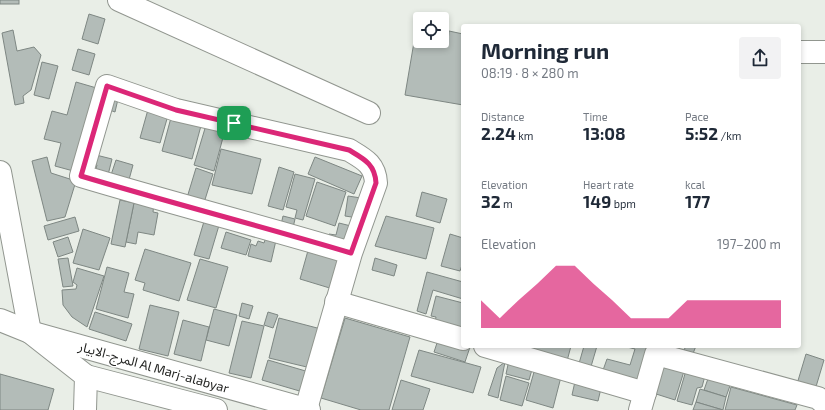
<!DOCTYPE html>
<meta charset="utf-8">
<style>
body{margin:0;font-family:"Exo 2","Noto Sans Arabic",sans-serif;background:#f2f2f3;color:#1f2937;height:100vh;display:flex;flex-direction:column;font-size:15px;white-space:nowrap}
*{box-sizing:border-box;margin:0}
p{font-size:13px;color:#747a83}
.icon{flex:none;width:22px;height:22px;fill:none;stroke:currentColor;stroke-width:2;stroke-linecap:round;stroke-linejoin:round}
.map{position:relative;flex:1;overflow:hidden}
.details{position:absolute;left:461px;top:24px;width:340px;height:324px;display:flex;flex-direction:column;background:#fff;border-radius:4px;box-shadow:0 2px 6px #0003}
.details>*{flex:none}
.tools{position:absolute;left:413px;top:12px;display:grid;gap:8px}
.tools a{display:grid;place-items:center;width:36px;height:36px;border-radius:4px;background:#fff;box-shadow:0 2px 6px #0003;font-size:20px}
.pin{position:absolute;display:grid;place-items:center;width:34px;height:34px;color:#fff;margin:-17px;border-radius:8px;box-shadow:0 2px 6px #0006}
.round{display:grid;place-items:center;flex:none;width:42px;height:42px;border-radius:4px;background:#f2f2f3}
.summary{display:flex;align-items:center;justify-content:space-between;height:68px;padding:0 20px}
h1{font-size:22px;font-weight:700;line-height:30px}
.stats{display:grid;grid-template-columns:repeat(3,1fr);gap:6px;height:68px;padding:4px 20px}
.stats div{display:grid;align-content:center}
.stats b{font-size:17px;font-weight:700}
.stats small{font-size:11px;font-weight:400}
.stats p{font-size:11px}
.chart{height:112px;padding:8px 20px}
.chart p{display:flex;justify-content:space-between}
.chart svg{width:100%;height:72px;margin-top:4px;fill:#db2777;opacity:.7}
.map>svg:first-child{display:block}
.building{fill:#b3bcb8;stroke:#7e8783}
.lines{fill:none;stroke-linecap:round;stroke-linejoin:round}
.minor-casing{stroke:#91968f;stroke-width:24}
.major-casing{stroke:#91968f;stroke-width:24}
.minor{stroke:#fff;stroke-width:22}
.major{stroke:#fff;stroke-width:22}
.route-casing{stroke:#fff;stroke-width:8}
.route{stroke:#db2777;stroke-width:5}
.labels{text-anchor:middle;stroke-width:3;stroke-linejoin:round;paint-order:stroke}
.street-label{font-size:13px;fill:#242523;stroke:#fff}
</style>
<div class="map">
<svg width="825" height="410" viewBox="0 0 825 410">
<rect width="100%" height="100%" fill="#e9eee7"/>
<g class="building">
<rect x="0" y="0" width="19" height="4"/>
<path d="M 89,14 L 105,19 L 98,44 L 82,39 Z"/>
<path d="M 13,30 L 17,51 L 34,47 L 41,55 L 31,90 L 23,96 L 24,103 L 15,105 L 2,33 Z"/>
<path d="M 449,31 L 463,34 L 463,105 L 405,95 L 415,36 L 420,37 L 420,41 L 448,42 Z"/>
<path d="M 78,49 L 95,54 L 89,75 L 72,70 Z"/>
<path d="M 42,62 L 58,66 L 49,99 L 34,95 Z"/>
<path d="M 76,82 L 100,89 L 77,172 L 55,166 L 61,143 L 44,139 L 52,111 L 67,115 Z"/>
<path d="M 110,97 L 118,99 L 115,112 L 107,109 Z"/>
<path d="M 149,106 L 169,112 L 160,143 L 140,138 Z"/>
<path d="M 172,114 L 202,122 L 192,159 L 162,151 Z"/>
<path d="M 206,125 L 225,130 L 214,171 L 194,165 Z"/>
<path d="M 221,149 L 261,159 L 252,194 L 212,185 Z"/>
<path d="M 92,154 L 112,159 L 107,179 L 94,176 L 97,165 L 90,163 Z"/>
<path d="M 47,157 L 51,173 L 76,181 L 65,217 L 47,221 L 32,161 Z"/>
<path d="M 315,157 L 362,176 L 354,194 L 308,174 Z"/>
<path d="M 116,160 L 133,165 L 127,187 L 109,181 Z"/>
<path d="M 279,167 L 294,172 L 283,210 L 268,206 Z"/>
<path d="M 196,168 L 213,174 L 203,206 L 186,201 Z"/>
<path d="M 295,174 L 315,179 L 303,220 L 295,218 L 297,210 L 286,207 Z"/>
<path d="M 317,182 L 346,192 L 335,226 L 306,216 Z"/>
<path d="M 422,192 L 447,199 L 440,223 L 416,216 Z"/>
<path d="M 348,196 L 361,198 L 358,218 L 345,216 Z"/>
<path d="M 135,198 L 154,203 L 153,212 L 158,213 L 154,235 L 138,232 L 136,244 L 126,242 Z"/>
<path d="M 120,200 L 134,203 L 125,247 L 111,244 Z"/>
<path d="M 283,216 L 295,219 L 292,232 L 280,229 Z"/>
<path d="M 386,216 L 434,228 L 426,259 L 375,246 Z"/>
<path d="M 75,217 L 79,231 L 48,240 L 44,226 Z"/>
<path d="M 205,218 L 220,222 L 209,259 L 194,255 Z"/>
<path d="M 339,223 L 351,226 L 346,249 L 327,244 L 329,234 L 336,235 Z"/>
<path d="M 83,229 L 110,238 L 99,270 L 73,263 Z"/>
<path d="M 226,232 L 251,240 L 246,255 L 221,248 Z"/>
<path d="M 267,234 L 277,236 L 271,262 L 248,256 L 251,244 L 256,246 L 258,241 L 264,243 Z"/>
<path d="M 450,234 L 463,238 L 463,262 L 460,271 L 441,266 Z"/>
<path d="M 68,237 L 73,252 L 58,257 L 53,242 Z"/>
<path d="M 309,247 L 343,257 L 333,289 L 300,279 Z"/>
<path d="M 145,249 L 191,263 L 179,301 L 143,290 L 145,283 L 135,280 Z"/>
<path d="M 68,258 L 73,286 L 63,287 L 58,259 Z"/>
<path d="M 375,258 L 397,265 L 394,276 L 372,270 Z"/>
<path d="M 200,259 L 228,267 L 216,308 L 187,300 Z"/>
<path d="M 107,267 L 129,273 L 124,292 L 134,294 L 128,318 L 96,309 Z"/>
<path d="M 77,268 L 104,276 L 87,327 L 72,317 L 63,305 L 62,290 L 76,289 L 77,285 L 73,282 Z"/>
<path d="M 427,272 L 463,282 L 463,299 L 433,290 L 426,314 L 417,311 Z"/>
<path d="M 436,296 L 463,303 L 463,334 L 434,327 L 436,317 L 431,316 Z"/>
<path d="M 242,303 L 253,306 L 249,319 L 239,316 Z"/>
<path d="M 150,305 L 179,312 L 168,356 L 139,349 Z"/>
<path d="M 214,309 L 237,315 L 229,346 L 206,340 Z"/>
<path d="M 95,312 L 132,324 L 126,341 L 89,329 Z"/>
<path d="M 268,312 L 278,315 L 273,328 L 264,325 Z"/>
<path d="M 279,318 L 321,329 L 311,368 L 269,358 Z"/>
<path d="M 345,318 L 410,337 L 389,410 L 361,410 L 321,398 Z"/>
<path d="M 183,320 L 209,327 L 201,361 L 174,354 Z"/>
<path d="M 242,321 L 264,326 L 251,378 L 229,373 Z"/>
<path d="M 439,337 L 470,347 L 465,362 L 434,352 Z"/>
<path d="M 510,346 L 571,346 L 567,361 Z"/>
<path d="M 584,346 L 597,346 L 590,370 L 578,367 Z"/>
<path d="M 623,346 L 648,346 L 637,383 L 602,373 L 607,359 L 630,365 L 635,349 Z"/>
<path d="M 686,346 L 696,346 L 692,356 L 683,352 Z"/>
<path d="M 419,350 L 481,367 L 473,393 L 411,376 Z"/>
<path d="M 806,354 L 824,360 L 815,390 L 797,384 Z"/>
<path d="M 268,360 L 309,372 L 303,392 L 262,380 Z"/>
<path d="M 509,360 L 533,366 L 529,380 L 506,374 Z"/>
<path d="M 663,361 L 685,368 L 675,400 L 653,393 Z"/>
<path d="M 505,362 L 498,398 L 488,395 L 497,368 Z"/>
<path d="M 536,365 L 562,373 L 553,408 L 526,400 Z"/>
<path d="M 687,367 L 706,372 L 702,387 L 697,388 L 692,405 L 677,401 Z"/>
<path d="M 710,373 L 732,380 L 726,397 L 704,390 Z"/>
<path d="M 0,374 L 54,389 L 48,410 L 0,410 Z"/>
<path d="M 506,376 L 529,383 L 522,406 L 500,400 Z"/>
<path d="M 576,377 L 602,384 L 598,401 L 572,395 Z"/>
<path d="M 401,380 L 430,389 L 423,410 L 392,410 Z"/>
<path d="M 731,387 L 797,405 L 795,410 L 725,410 Z"/>
<path d="M 700,389 L 726,397 L 723,410 L 696,402 Z"/>
<path d="M 696,402 L 723,410 L 693,410 Z"/>
</g>
<g class="lines">
<defs>
<g id="minor">
<path d="M 119,0 L 369,113"/>
<path d="M 799,52 L 825,52"/>
<path d="M 0,172 L 30,332 L 86,376 L 85,410"/>
<path d="M 336,302 L 463,339"/>
<path d="M 485,346 L 645,393"/>
<path d="M 86,376 L 216,410"/>
<path d="M 306,409 L 351,253 L 376,183 C 375,164 364,159 349,150 L 176,110 L 107,86 L 81,176 C 171,203 261,226 351,253"/>
<path d="M 640,410 L 656,354 L 818,398 L 825,404"/>
</g>
<path id="major" d="M 0,320 L 30,332 L 309,410"/>
</defs>
<use href="#minor" class="minor-casing"/>
<use href="#major" class="major-casing"/>
<use href="#minor" class="minor"/>
<use href="#major" class="major"/>
</g>
<g class="lines">
<defs>
<path id="route" d="M 107,86 L 176,110 L 349,150 C 364,159 375,164 376,183 L 351,253 C 261,226 171,203 81,176 Z"/>
</defs>
<use href="#route" class="route-casing"/>
<use href="#route" class="route"/>
</g>
<g class="labels">
<g class="street-label">
<text transform="translate(154 367) rotate(16)" y="5">المرج-الابيار Al Marj-alabyar</text>
</g>
</g>
</svg>
<div class="tools">
<a><svg class="icon" aria-label="locate" viewBox="0 0 24 24"><circle cx="12" cy="12" r="6"/><path d="M12 2v4M12 18v4M2 12h4M18 12h4"/></svg></a>
</div>
<div class="pin" style="left:234px;top:123px;background:#1e9e55"><svg class="icon" aria-label="arrive" viewBox="0 0 24 24"><path d="M6 21V4h12l-3 4 3 4H6"/></svg></div>
<section class="details">
<div class="summary"><div><h1>Morning run</h1><p>08:19 · 8 × 280 m</p></div><a class="round"><svg class="icon" aria-label="share" viewBox="0 0 24 24"><path d="M12 15V3M7 8l5-5 5 5M5 13v7h14v-7"/></svg></a></div>
<div class="stats">
<div><p>Distance</p><b>2.24<small> km</small></b></div>
<div><p>Time</p><b>13:08</b></div>
<div><p>Pace</p><b>5:52<small> /km</small></b></div>
</div>
<div class="stats">
<div><p>Elevation</p><b>32<small> m</small></b></div>
<div><p>Heart rate</p><b>149<small> bpm</small></b></div>
<div><p>kcal</p><b>177</b></div>
</div>
<div class="chart"><p><span>Elevation</span>197–200 m</p>
<svg viewBox="0 0 160 44" preserveAspectRatio="none"><path d="M0 44V27L10 38L20 27L30 17L40 6L50 6L60 17L70 27L80 38L90 38L100 38L110 27L120 27L130 27L140 27L150 27L160 27V44z"/></svg>
</div>
</section>
</div>
